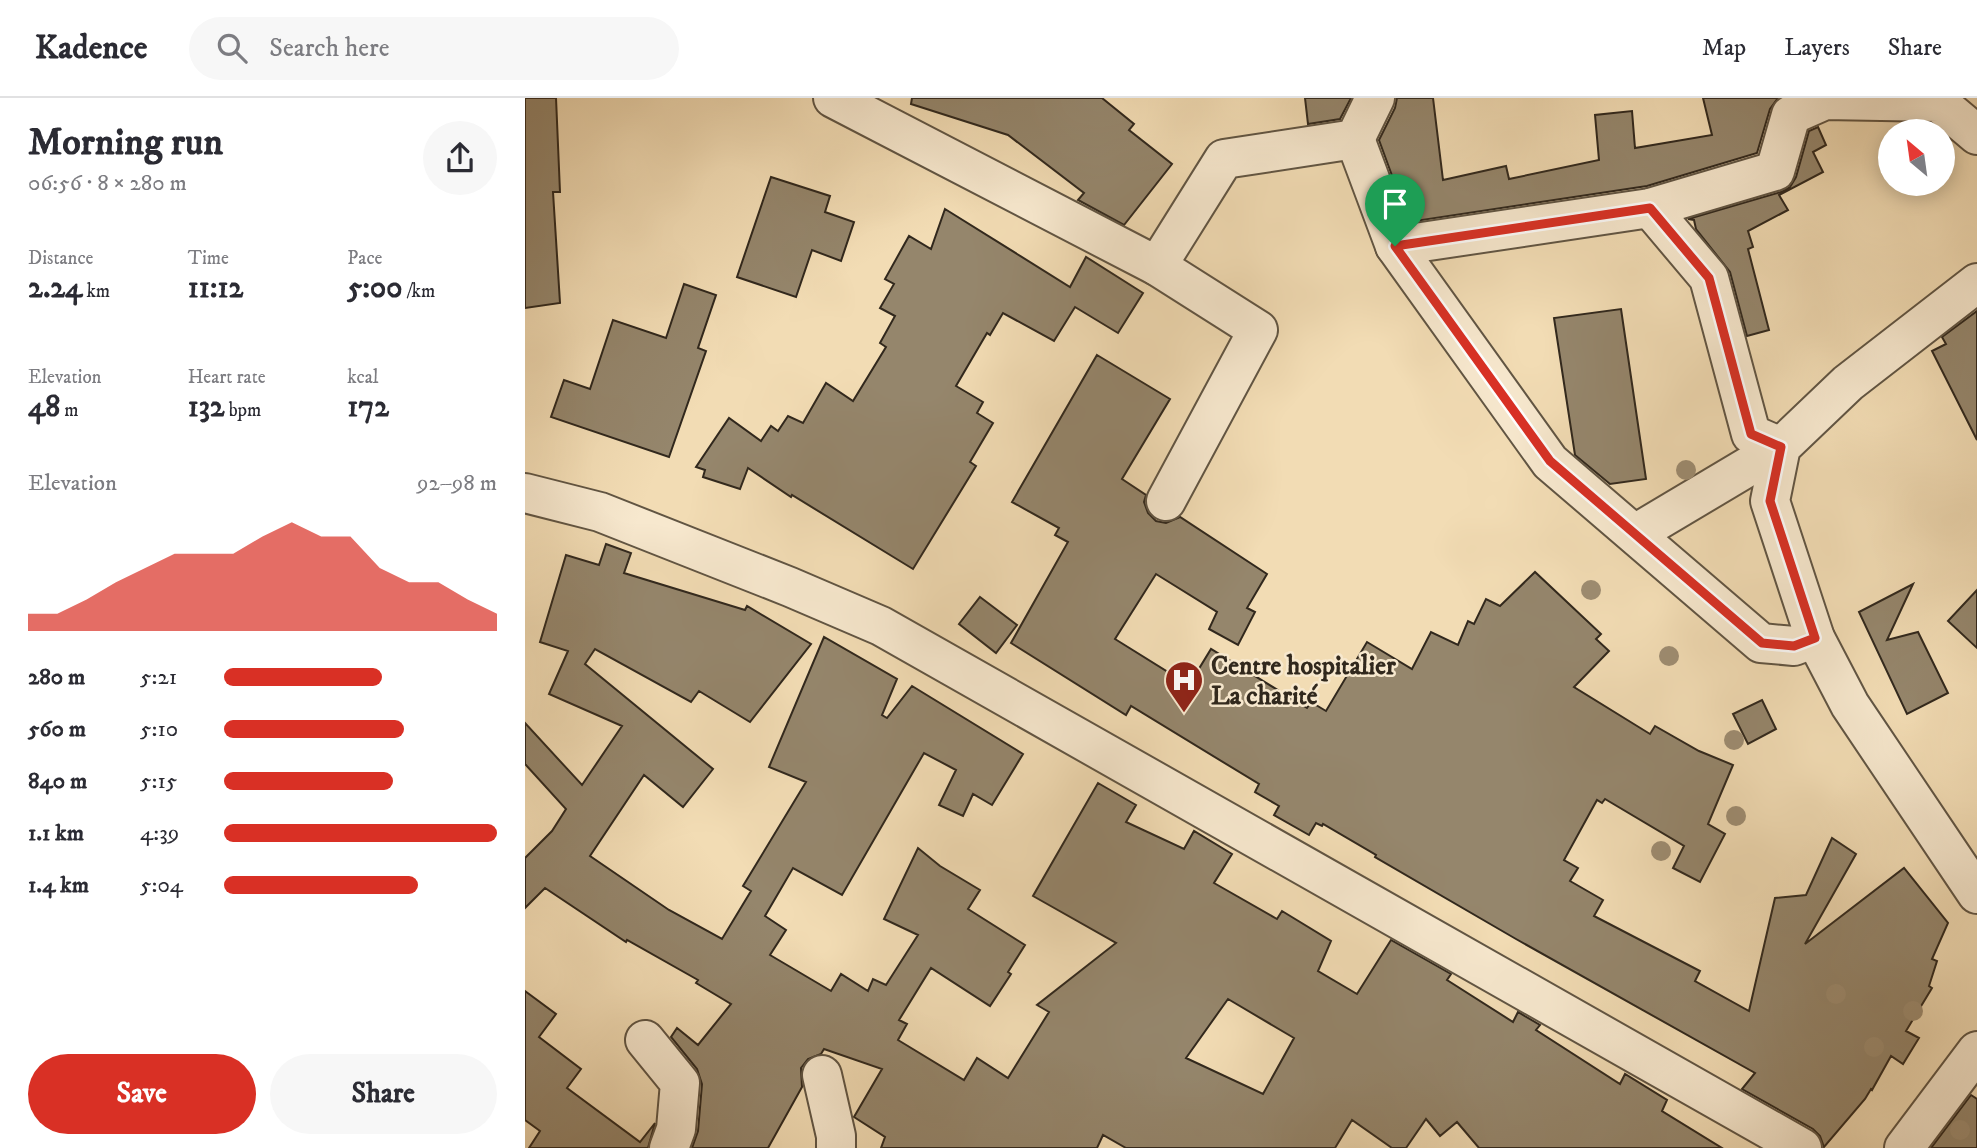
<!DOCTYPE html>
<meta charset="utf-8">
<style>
body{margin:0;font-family:"IM FELL DW Pica",serif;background:#f7f7f7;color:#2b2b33;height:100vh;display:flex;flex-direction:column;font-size:26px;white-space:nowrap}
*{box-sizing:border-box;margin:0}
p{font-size:23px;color:#7c7c81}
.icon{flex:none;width:38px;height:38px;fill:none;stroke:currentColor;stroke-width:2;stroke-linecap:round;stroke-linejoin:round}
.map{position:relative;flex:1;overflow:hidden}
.side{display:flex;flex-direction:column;background:#fff;width:525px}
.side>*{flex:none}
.needle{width:46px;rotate:331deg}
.fabs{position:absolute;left:1353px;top:21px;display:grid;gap:14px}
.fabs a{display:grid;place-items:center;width:77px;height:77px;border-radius:50%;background:#fff;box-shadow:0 4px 18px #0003;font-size:35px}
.pin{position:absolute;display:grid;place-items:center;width:60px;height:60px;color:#fff;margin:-72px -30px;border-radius:50% 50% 50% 0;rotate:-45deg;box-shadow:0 0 7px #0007}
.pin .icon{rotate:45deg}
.round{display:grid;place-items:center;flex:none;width:74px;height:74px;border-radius:37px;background:#f7f7f7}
.summary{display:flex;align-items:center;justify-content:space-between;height:119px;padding:0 28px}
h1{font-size:38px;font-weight:700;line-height:52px}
.stats{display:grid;grid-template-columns:repeat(3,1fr);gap:10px;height:119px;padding:7px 28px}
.stats div{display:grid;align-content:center}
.stats b{font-size:30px;font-weight:700}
.stats small{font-size:19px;font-weight:400}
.stats p{font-size:19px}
.chart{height:196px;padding:14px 28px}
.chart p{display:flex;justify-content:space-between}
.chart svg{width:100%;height:126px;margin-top:7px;fill:#d93025;opacity:.7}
.action{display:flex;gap:14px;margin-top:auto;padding:14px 28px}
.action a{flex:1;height:80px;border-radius:42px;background:#d93025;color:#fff;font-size:28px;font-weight:700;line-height:80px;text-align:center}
.action a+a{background:#f7f7f7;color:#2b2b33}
ul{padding:0 28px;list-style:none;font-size:23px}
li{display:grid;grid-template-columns:112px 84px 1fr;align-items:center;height:52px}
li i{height:18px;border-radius:9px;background:#d93025}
header{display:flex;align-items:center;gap:42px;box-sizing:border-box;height:98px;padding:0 35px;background:#fff;border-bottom:2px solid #e1e1e2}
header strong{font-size:33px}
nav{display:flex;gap:38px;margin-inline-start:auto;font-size:24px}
.search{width:490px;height:63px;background:#f7f7f7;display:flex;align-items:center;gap:18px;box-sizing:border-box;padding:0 24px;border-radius:38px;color:#7c7c81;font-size:26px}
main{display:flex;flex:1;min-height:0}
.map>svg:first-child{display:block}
.building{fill:#95866c;stroke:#31281d;stroke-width:2;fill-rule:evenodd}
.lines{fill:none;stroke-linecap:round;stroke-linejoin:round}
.minor-casing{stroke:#615543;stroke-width:42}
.minor{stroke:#f7e8ce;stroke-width:38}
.tree{fill:#9e8d72}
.route-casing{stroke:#fff;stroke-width:14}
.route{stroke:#d93025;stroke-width:9}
.labels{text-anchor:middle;stroke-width:5;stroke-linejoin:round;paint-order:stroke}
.poi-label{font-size:26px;font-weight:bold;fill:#31281d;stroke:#f7e8ce;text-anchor:start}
</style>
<header>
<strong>Kadence</strong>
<div class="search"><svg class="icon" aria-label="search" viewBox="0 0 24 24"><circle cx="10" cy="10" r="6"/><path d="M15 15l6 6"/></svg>Search here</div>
<nav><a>Map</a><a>Layers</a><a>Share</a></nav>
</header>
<main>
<section class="side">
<div class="summary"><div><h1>Morning run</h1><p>06:56 · 8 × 280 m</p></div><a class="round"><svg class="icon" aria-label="share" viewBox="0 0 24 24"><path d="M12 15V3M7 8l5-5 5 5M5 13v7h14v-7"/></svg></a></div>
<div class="stats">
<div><p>Distance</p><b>2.24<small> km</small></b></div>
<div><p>Time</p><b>11:12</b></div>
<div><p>Pace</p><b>5:00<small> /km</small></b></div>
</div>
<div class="stats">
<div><p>Elevation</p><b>48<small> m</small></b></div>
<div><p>Heart rate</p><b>132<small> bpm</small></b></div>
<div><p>kcal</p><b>172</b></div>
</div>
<div class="chart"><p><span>Elevation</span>92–98 m</p>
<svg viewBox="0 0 160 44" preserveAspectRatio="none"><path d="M0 44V38L10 38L20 33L30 27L40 22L50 17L60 17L70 17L80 11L90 6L100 11L110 11L120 22L130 27L140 27L150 33L160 38V44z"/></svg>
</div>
<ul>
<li><b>280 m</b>5:21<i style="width:58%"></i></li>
<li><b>560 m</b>5:10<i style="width:66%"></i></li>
<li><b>840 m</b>5:15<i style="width:62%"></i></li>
<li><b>1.1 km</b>4:39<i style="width:100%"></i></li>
<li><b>1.4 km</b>5:04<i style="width:71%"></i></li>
</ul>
<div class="action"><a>Save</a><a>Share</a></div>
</section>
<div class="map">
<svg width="1452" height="1050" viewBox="0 0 1452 1050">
<rect width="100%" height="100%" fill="#f2dcb4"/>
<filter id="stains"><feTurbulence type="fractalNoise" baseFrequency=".00286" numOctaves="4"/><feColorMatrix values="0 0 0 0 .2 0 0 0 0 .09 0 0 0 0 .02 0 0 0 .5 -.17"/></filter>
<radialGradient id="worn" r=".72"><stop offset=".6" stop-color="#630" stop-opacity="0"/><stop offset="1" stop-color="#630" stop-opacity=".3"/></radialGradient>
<g class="building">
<path d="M 0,0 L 31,0 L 35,94 L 28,94 L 35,205 L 0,210 Z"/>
<path d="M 387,0 L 577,0 L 609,26 L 604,32 L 647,66 L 599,127 L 553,102 L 559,95 L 483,37 L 386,6 Z"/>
<path d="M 780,0 L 826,0 L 815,21 L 783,26 Z"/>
<path d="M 872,0 L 908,0 L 918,82 L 981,68 L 984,81 L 1074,62 L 1070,17 L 1107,13 L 1110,50 L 1187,37 L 1178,0 L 1253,0 L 1245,11 L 1232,55 L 1122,88 L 884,124 L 854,42 L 870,10 Z"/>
<path d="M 1293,29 L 1301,47 L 1288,54 L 1298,74 L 1254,97 L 1263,112 L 1223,133 L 1228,149 L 1223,151 L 1244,232 L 1222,238 L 1205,174 L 1171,131 L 1169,122 L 1163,121 L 1256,94 L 1265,89 L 1271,79 L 1284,33 Z"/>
<path d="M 246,79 L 305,98 L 300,114 L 329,124 L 316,163 L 287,152 L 271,199 L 212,179 Z"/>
<path d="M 420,111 L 545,189 L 561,159 L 618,195 L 593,235 L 550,209 L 529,243 L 478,215 L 465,237 L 462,235 L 431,288 L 458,304 L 452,315 L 468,325 L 445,364 L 451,368 L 388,471 L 267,397 L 266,399 L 223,370 L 215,391 L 178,379 L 180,372 L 171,369 L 204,320 L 236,343 L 246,328 L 253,333 L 263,318 L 278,325 L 301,285 L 328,303 L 361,249 L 355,245 L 370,218 L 355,210 L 369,186 L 360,181 L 384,138 L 406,151 Z"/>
<path d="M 159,186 L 191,197 L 173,250 L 181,253 L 144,359 L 26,319 L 39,282 L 65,291 L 88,222 L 141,240 Z"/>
<path d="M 1096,211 L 1121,381 L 1085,386 L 1050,357 L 1029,220 Z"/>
<path d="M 1452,213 L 1452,342 L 1407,253 L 1421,246 L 1417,239 Z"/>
<path d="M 572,257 L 645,301 L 597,381 L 621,397 L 619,404 L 623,415 L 631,423 L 641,425 L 655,419 L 742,476 L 722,510 L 730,514 L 713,547 L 684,531 L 692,514 L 631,476 L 590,541 L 664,587 L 686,551 L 782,610 L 786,604 L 801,613 L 842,544 L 887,571 L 906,534 L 933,547 L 943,523 L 949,526 L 961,501 L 975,508 L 1010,474 L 1076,536 L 1071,541 L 1084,553 L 1049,589 L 1125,636 L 1130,628 L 1174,653 L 1208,667 L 1183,726 L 1200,736 L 1175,784 L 1148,770 L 1159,748 L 1080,701 L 1077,705 L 1072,702 L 1039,762 L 1053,770 L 1045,783 L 1078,802 L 1069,818 L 1175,873 L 1170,883 L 1224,913 L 1250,800 L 1281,797 L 1307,740 L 1331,756 L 1280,846 L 1379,770 L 1423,825 L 1407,861 L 1412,863 L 1404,888 L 1407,890 L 1381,933 L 1394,940 L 1378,966 L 1366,958 L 1347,992 L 1346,991 L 1340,1001 L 1299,1049 L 1295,1038 L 1288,1031 L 1217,991 L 1230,975 L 991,841 L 850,759 L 851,757 L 798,726 L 797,728 L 791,725 L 784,737 L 749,717 L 754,708 L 730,694 L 734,686 L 606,608 L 601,617 L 486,545 L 543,444 L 530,437 L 534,430 L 487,404 Z"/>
<path d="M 81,446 L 106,455 L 99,475 L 220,512 L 222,508 L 286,546 L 225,624 L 174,593 L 166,604 L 70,551 L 60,566 L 188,671 L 158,709 L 119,677 L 65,758 L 144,812 L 197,841 L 226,793 L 218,788 L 281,684 L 244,669 L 299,539 L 372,581 L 357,617 L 362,620 L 387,588 L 498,656 L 467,707 L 448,696 L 438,718 L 414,707 L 431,672 L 399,655 L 317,797 L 268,770 L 240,818 L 261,832 L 245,857 L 306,893 L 316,876 L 343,893 L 348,881 L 361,887 L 393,837 L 359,821 L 393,750 L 415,768 L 455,792 L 443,811 L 500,847 L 483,874 L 486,876 L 465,908 L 406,870 L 374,922 L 382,926 L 373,942 L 439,982 L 452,960 L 483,980 L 524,914 L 512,907 L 591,845 L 508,798 L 573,685 L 611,707 L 601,724 L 659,751 L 669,733 L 707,756 L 689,785 L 752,821 L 757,813 L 806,843 L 793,873 L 832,896 L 866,842 L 926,876 L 922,882 L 988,924 L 993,914 L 1015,927 L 1011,932 L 1095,986 L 1100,976 L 1142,1002 L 1137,1013 L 1197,1050 L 954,1050 L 932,1024 L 915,1038 L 901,1021 L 881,1050 L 867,1050 L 827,1022 L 810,1050 L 601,1050 L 578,1037 L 572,1050 L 356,1050 L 360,1039 L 329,1019 L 357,971 L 299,951 L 296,956 L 283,961 L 276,970 L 277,989 L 243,1050 L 167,1050 L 173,1033 L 177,986 L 172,971 L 146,939 L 152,930 L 173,947 L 206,906 L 171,885 L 173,882 L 102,842 L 101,844 L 20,790 L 0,810 L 0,760 L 27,733 L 41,711 L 0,666 L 0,625 L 57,687 L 97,628 L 24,596 L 43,553 L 15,544 L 41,457 L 74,467 ZM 703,901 L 769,940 L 738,996 L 661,960 Z"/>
<path d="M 1388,486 L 1362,542 L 1393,534 L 1423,595 L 1382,616 L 1334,514 Z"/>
<path d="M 1452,492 L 1452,550 L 1423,523 Z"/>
<path d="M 455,499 L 492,527 L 471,555 L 434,526 Z"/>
<path d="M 1237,602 L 1251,631 L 1223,646 L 1208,616 Z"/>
<path d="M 0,893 L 31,916 L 14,939 L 56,971 L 42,990 L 115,1044 L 130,1025 L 123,1050 L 4,1050 L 15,1033 L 0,1022 Z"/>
<path d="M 1446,997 L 1452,1001 L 1452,1050 L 1406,1050 Z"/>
</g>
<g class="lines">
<defs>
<g id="minor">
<path d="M 308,0 L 632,168 L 699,61 L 830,41 L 850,0"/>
<path d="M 830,41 L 870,148 L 1025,364 L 1236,545 L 1269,548 L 1290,540"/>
<path d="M 1125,110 L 1184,180 L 1226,336 L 1256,349"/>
<path d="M 870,148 L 1125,110 L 1250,73 L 1266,17 L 1300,2 L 1413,4 L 1452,37"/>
<path d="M 632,168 L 733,232 L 641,403"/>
<path d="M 1452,185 L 1323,285 L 1256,349 L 1245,403 L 1290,540 L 1325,607 L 1452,796"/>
<path d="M 0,395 L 75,414 L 265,489 L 356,528 L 1277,1050"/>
<path d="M 1110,436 L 1256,349"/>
<path d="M 120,942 L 155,985 L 151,1031 L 144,1050"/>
<path d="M 297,977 L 311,1038 L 311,1050"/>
<path d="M 1379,1050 L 1452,953"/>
</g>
</defs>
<use href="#minor" class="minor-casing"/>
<use href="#minor" class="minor"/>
</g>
<g class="tree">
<circle cx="1161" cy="372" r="10"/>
<circle cx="1066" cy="492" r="10"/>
<circle cx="1144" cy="558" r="10"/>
<circle cx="1209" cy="642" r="10"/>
<circle cx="1211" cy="718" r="10"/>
<circle cx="1136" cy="753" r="10"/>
<circle cx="1311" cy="896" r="10"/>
<circle cx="1388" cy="913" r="10"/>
<circle cx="1349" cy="949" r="10"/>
<circle cx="1435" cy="1032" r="10"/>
</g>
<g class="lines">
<defs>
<path id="route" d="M 1125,110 L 1184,180 L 1226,336 L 1256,349 L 1245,403 L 1290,540 L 1269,548 L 1237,545 L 1025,363 L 870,148 Z"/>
</defs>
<use href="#route" class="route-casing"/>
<use href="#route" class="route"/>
</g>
<defs>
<symbol id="hospital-pin" viewBox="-11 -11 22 30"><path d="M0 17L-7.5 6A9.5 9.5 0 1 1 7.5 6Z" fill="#8f2418" stroke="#f7e8ce"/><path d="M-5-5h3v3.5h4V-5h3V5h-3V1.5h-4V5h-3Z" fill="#fff"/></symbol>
</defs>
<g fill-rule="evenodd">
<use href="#hospital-pin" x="637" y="560" width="44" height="60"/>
</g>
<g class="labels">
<g class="poi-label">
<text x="686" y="576">Centre hospitalier<tspan x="686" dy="30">La charité</tspan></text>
</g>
</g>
<rect width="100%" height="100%" filter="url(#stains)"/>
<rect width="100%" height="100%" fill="url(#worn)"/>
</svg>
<div class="fabs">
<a><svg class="needle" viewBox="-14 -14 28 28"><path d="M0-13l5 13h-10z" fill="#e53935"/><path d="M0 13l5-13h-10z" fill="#7c7c81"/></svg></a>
</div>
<div class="pin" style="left:870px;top:148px;background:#1e9e55"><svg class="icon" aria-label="arrive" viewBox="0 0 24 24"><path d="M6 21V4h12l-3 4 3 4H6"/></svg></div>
</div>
</main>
